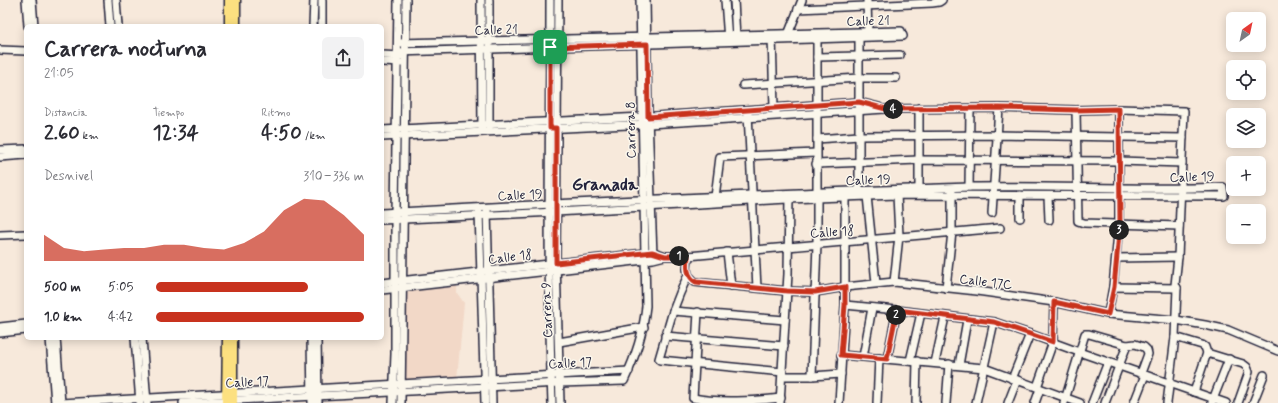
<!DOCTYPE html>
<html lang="es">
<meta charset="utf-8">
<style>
body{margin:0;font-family:Mynerve,sans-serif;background:#f2f2f3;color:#2b2b33;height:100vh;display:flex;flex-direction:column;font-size:15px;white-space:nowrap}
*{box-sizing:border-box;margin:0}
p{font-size:13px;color:#7c7c81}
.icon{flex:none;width:22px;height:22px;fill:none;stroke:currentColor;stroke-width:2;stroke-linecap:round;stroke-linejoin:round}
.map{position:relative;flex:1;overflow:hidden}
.drawer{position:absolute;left:24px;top:24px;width:360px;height:316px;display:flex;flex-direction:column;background:#fff;border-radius:6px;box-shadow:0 2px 10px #0003}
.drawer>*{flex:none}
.needle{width:26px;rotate:33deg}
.controls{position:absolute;left:1226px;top:12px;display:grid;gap:8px}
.controls a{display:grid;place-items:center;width:40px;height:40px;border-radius:6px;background:#fff;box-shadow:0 2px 10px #0003;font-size:20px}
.pin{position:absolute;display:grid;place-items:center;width:34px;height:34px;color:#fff;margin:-17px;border-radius:8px;box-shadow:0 2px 6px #0006}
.km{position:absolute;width:20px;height:20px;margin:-10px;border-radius:50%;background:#222;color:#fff;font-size:11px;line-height:20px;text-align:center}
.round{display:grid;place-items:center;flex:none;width:42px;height:42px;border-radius:6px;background:#f2f2f3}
.summary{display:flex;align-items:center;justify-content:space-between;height:68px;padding:0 20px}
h1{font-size:22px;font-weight:700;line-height:30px}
.figures{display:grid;grid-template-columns:repeat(3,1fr);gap:6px;height:68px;padding:4px 20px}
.figures div{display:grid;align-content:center}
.figures b{font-size:20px;font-weight:700}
.figures small{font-size:11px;font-weight:400}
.figures p{font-size:11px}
.chart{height:112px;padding:8px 20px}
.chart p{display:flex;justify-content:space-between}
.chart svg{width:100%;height:72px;margin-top:4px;fill:#c8321e;opacity:.7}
ul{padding:0 20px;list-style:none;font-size:13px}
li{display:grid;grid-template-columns:64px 48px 1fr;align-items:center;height:30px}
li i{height:10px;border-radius:5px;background:#c8321e}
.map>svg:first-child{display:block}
.built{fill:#f2d8c7}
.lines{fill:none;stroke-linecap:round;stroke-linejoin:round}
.minor-casing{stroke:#22223b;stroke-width:10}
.major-casing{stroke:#22223b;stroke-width:11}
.minor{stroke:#fbf7ec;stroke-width:7}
.major{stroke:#fce080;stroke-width:8}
.route-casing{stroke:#fff;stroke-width:8}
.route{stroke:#c8321e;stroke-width:5}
.labels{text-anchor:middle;stroke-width:3;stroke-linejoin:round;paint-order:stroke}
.street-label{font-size:13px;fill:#22223b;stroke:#fbf7ec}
.district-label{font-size:17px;font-weight:bold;fill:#22223b;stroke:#fbf7ec}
</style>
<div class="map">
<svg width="1278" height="403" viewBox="0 0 1278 403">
<rect width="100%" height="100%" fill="#f7e9db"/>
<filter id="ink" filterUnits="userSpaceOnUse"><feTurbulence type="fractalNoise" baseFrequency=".025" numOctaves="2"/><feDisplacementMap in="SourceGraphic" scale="8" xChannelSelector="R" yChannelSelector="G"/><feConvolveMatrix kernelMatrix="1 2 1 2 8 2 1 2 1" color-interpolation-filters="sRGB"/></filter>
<g filter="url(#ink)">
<path class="built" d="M 457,282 L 457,293 L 464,303 L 457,379 L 404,381 L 404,289 Z"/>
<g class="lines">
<defs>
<g id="minor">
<path d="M 26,0 L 28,26"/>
<path d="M 32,0 L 34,26"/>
<path d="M 108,0 L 110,26"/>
<path d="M 116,0 L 118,26"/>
<path d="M 481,0 L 482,128"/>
<path d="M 489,0 L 489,128"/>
<path d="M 550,0 C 550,134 547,269 552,403"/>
<path d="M 558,0 L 556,261 L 560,403"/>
<path d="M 646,0 L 648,117 L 653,256"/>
<path d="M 725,0 L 728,40"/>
<path d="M 734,0 L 736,39"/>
<path d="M 867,0 L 868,36"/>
<path d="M 798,9 L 932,3 L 939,2 L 942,0"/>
<path d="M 313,26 L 314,0"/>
<path d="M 322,26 L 322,0"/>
<path d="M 859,34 L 859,192"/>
<path d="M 772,36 L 774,108 L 776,112"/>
<path d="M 787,37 L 802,0"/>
<path d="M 398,43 L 901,31 L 903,36 L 398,52"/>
<path d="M 0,50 L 26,51"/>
<path d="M 382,55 L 401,56"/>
<path d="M 817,57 L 900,55"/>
<path d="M 382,62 L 402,63"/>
<path d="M 743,85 L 859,78 L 896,78"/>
<path d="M 1076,110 L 1078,221 L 1084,223 L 1179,226"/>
<path d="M 748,114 L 757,288"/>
<path d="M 382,130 L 642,117 L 859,102 L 879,107"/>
<path d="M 382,137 L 649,124 L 885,109 L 999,108 L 1076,110 L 1119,109 L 1184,111 L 1178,257 L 1175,285 L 1177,288 L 1175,337 L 1167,403"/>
<path d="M 817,139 L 859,136 L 997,135 L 1183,138"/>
<path d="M 0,150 L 26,149"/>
<path d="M 0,157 L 26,155"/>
<path d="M 816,164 L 919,160 L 1119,161 L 1182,163"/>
<path d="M 969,187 L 970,109"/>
<path d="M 919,189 L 919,108"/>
<path d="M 867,196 L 876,283"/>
<path d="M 1048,196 L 1049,220"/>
<path d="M 715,197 L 720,157 L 816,153"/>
<path d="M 487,211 L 492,403"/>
<path d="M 479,212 L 485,403"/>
<path d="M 382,213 C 578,202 774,193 970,187 C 1054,185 1139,191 1223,187 L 1224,196 L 897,195 L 788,199 L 556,212 L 382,220"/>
<path d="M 992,213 L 999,108"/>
<path d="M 1020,218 L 1020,195"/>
<path d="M 0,235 L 26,234"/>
<path d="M 727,252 L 731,286"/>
<path d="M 688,256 L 687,269 L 688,275 L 680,293 L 673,311 L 659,359 L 660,360 L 783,372"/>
<path d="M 1116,258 L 1178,257"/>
<path d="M 688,275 L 695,282 L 703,283 L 787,291 L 815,292 L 845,287 L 894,282 L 977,291 L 1054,302 L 1108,314 L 1176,320 L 1205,325 L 1228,330 L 1278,351"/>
<path d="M 894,282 L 899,236 L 897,195"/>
<path d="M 382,283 L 653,252 L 663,255"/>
<path d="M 1113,287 L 1177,288"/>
<path d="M 946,288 L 952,232 L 952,192"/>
<path d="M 382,290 L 653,259 L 665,256 L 688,256 L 1000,228"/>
<path d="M 845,305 L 897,310 L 994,322 L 1030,334 L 1079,352 L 1226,403"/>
<path d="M 673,311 L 785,320"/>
<path d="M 698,312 L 693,398 C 716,403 757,401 781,398"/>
<path d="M 1108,314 L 1113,287 L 1119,223 L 1119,109"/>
<path d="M 0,327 L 26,324"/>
<path d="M 0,333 L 26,330"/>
<path d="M 665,336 L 784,346"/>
<path d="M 1175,337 L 1202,345 L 1205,347 L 1207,353 L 1243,364 L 1247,367 L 1249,372 L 1238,403"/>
<path d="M 50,338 L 55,403"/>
<path d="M 56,338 L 61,403"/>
<path d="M 135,338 L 140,403"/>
<path d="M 142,338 L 147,403"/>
<path d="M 311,338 L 312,403"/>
<path d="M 317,338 L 318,403"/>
<path d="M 559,342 L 644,327"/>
<path d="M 841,355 L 984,368 L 1080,403"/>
<path d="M 863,357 L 872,308"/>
<path d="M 887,359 L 897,310"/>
<path d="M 910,361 L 921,313"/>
<path d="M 935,363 L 945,317"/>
<path d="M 959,365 L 967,320"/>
<path d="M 783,376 L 812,376 L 841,374"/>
<path d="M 812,376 L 817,244 L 817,35"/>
<path d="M 1012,379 L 1030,334"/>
<path d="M 1037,387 L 1053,342 L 1054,302"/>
<path d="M 1194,392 L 1207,353"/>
<path d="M 1212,402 L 1229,359"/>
<path d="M 61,403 L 629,371"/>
<path d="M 183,403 L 560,383 L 624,381 C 636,355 643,334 646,306 L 640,0"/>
<path d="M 393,403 L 395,354 L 395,213 L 398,0"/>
<path d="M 401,403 L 406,0"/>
<path d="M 780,403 L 788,274 L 789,196"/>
<path d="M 839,403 L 845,305 L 845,193"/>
<path d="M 877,403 L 879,358"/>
<path d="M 916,403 L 917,361"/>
<path d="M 946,403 L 949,364"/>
<path d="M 976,403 L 994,322"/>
<path d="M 1008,403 L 1017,380"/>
<path d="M 1035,403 L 1040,389"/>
<path d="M 1064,403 L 1085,334 L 1089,334 L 1127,345 L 1135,344 L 1144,347 L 1147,350 L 1148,354 L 1141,373"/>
<path d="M 1092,403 L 1108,362"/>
<path d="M 1105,403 L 1127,345"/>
<path d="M 1134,403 L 1145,375"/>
<path d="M 1253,403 L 1264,375"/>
</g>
<g id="major">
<path d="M 229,26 L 229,0"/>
<path d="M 236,26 L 236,0"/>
<path d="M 226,403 L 227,338"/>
<path d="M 233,403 L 233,338"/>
</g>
</defs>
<use href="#minor" class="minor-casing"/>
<use href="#major" class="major-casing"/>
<use href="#minor" class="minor"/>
<use href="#major" class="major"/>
</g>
</g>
<g class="lines" filter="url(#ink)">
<defs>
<path id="route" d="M 647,44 L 648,117 L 859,102 L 886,109 L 999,108 L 1076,110 L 1119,109 L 1120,223 L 1114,287 L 1108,314 L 1054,302 L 1053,342 L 1030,334 L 994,322 L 897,310 L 887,359 L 841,355 L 845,305 L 845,287 L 815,292 L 787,291 L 696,282 C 686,276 687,266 688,256 L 665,256 L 652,252 L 556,263 L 556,128 L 550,128 L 550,47 Z"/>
</defs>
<use href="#route" class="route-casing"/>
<use href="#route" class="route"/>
</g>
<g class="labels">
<g class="street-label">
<text transform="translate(868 20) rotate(-1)" y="5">Calle 21</text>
<text transform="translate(496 29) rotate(-1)" y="5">Calle 21</text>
<text transform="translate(630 130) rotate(-91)" y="5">Carrera 8</text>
<text transform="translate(1192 176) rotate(-2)" y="5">Calle 19</text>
<text transform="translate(868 179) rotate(-2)" y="5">Calle 19</text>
<text transform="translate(520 194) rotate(-3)" y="5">Calle 19</text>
<text transform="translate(832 231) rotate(-4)" y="5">Calle 18</text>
<text transform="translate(510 256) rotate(-7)" y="5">Calle 18</text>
<text transform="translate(986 281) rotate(7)" y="5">Calle 17C</text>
<text transform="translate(546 310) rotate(-92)" y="5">Carrera 9</text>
<text transform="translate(570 362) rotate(-3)" y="5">Calle 17</text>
<text transform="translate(247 381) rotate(-3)" y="5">Calle 17</text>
</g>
<g class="district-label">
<text x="605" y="190">Granada</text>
</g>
</g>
</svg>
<div class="controls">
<a><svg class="needle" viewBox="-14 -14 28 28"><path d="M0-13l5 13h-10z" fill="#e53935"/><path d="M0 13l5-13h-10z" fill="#7c7c81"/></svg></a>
<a><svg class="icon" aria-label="locate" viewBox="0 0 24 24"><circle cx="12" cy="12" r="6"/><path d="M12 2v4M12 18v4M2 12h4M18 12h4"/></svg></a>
<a><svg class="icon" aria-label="layers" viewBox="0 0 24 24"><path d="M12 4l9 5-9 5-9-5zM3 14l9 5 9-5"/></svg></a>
<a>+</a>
<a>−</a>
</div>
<div class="pin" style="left:550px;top:47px;background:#1e9e55"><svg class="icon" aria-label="arrive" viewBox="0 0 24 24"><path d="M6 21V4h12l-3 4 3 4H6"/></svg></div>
<b class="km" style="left:679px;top:256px">1</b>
<b class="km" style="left:896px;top:315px">2</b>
<b class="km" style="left:1119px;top:230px">3</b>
<b class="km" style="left:893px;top:109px">4</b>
<section class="drawer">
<div class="summary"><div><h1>Carrera nocturna</h1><p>21:05</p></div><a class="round"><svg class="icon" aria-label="share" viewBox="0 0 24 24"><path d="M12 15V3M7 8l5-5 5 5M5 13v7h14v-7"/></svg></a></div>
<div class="figures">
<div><p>Distancia</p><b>2.60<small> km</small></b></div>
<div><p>Tiempo</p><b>12:34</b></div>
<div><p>Ritmo</p><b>4:50<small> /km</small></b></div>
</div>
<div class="chart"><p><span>Desnivel</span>310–336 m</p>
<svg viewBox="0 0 160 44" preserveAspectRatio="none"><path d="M0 44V28L10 36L20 38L30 37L40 36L50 36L60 34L70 34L80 36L90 37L100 33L110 26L120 13L130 6L140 7L150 16L160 28V44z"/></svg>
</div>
<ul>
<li><b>500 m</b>5:05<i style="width:73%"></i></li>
<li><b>1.0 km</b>4:42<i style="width:100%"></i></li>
</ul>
</section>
</div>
